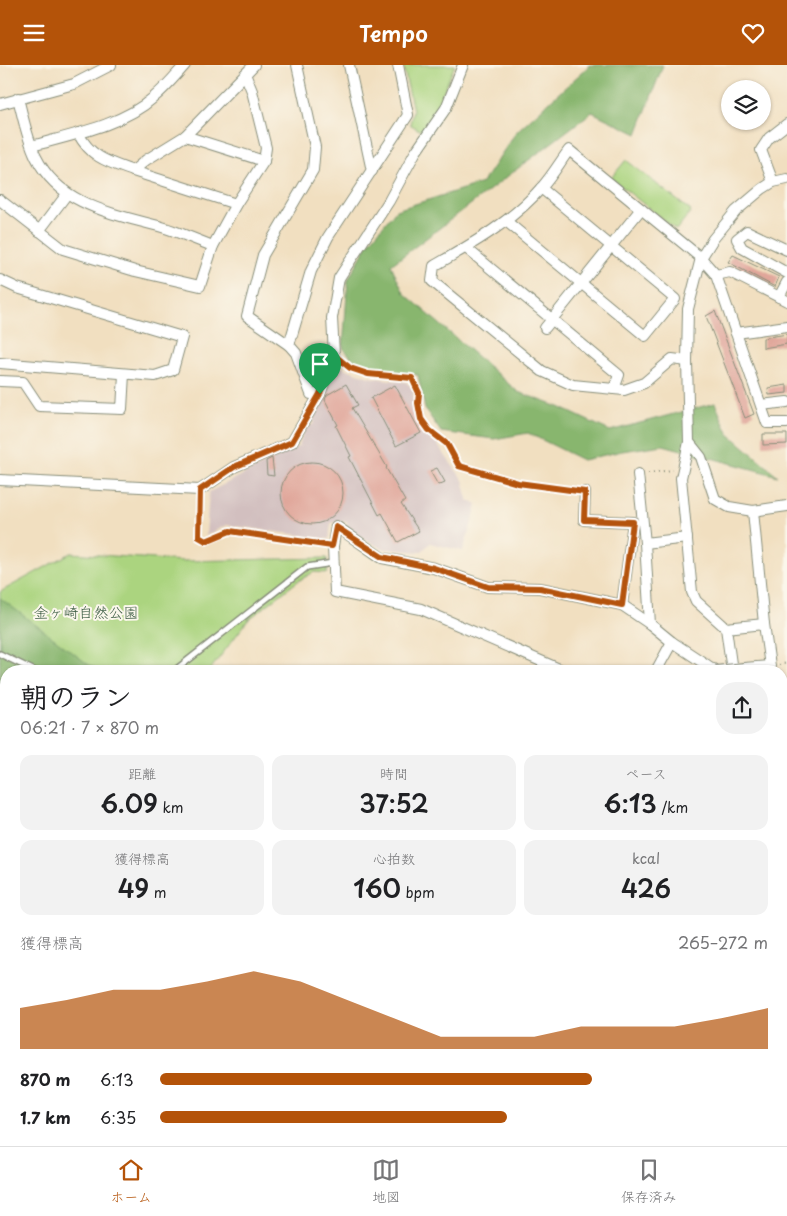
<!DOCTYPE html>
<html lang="ja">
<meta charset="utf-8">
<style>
body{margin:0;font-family:"Playpen Sans","Klee One",sans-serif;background:#f2f2f2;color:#202124;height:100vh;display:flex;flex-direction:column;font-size:19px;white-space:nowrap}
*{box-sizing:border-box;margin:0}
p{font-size:16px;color:#757577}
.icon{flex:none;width:28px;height:28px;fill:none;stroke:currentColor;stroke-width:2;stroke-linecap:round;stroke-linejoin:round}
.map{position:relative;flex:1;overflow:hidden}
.side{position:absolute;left:0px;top:600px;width:788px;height:481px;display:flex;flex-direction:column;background:#fff;border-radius:20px 20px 0 0;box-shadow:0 1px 4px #0004}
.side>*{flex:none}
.controls{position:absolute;left:721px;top:15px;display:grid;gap:10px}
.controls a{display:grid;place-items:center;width:50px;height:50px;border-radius:50%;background:#fff;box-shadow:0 1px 4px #0004;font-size:25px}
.pin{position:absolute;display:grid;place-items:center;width:42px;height:42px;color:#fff;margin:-51px -21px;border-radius:50% 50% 50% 0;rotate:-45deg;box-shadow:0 0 5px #0007}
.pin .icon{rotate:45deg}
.round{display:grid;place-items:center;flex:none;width:52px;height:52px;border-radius:20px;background:#f2f2f2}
.overview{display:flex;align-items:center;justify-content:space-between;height:85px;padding:0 20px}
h1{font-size:28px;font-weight:600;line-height:38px}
.figures{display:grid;grid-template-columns:repeat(3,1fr);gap:8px;height:85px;padding:5px 20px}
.figures div{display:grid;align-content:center;border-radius:12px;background:#f2f2f2;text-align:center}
.figures b{font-size:25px;font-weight:600}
.figures small{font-size:14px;font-weight:400}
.figures p{font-size:14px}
.chart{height:140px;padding:10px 20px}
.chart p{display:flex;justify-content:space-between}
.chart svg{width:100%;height:90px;margin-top:5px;fill:#b45309;opacity:.7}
ul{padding:0 20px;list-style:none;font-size:16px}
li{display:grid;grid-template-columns:80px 60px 1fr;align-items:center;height:38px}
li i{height:12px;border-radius:6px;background:#b45309}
header{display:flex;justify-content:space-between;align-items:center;height:65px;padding:0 20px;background:#b45309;color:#fff;font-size:22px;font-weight:600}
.menu{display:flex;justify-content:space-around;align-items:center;height:70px;border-top:1px solid #e0e0e0;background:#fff;font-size:14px;color:#757577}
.menu a{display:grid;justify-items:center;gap:2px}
.menu .current{color:#b45309}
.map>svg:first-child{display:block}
.industrial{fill:#d2bfbf}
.green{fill:#abd47f;stroke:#65885a}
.forest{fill:#88b66e;stroke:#547a51}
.building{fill:#e0a69a}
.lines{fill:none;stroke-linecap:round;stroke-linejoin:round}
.service-casing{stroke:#888e7a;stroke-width:8}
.minor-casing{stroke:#888e7a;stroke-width:12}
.path{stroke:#888e7a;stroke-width:2;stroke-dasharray:1 4;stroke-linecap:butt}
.service{stroke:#fff;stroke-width:5}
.minor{stroke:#fff;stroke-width:10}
.minor-bridge-casing{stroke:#888e7a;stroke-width:12;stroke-linecap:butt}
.minor-bridge{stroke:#fff;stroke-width:10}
.route-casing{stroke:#fff;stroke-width:10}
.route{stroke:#b45309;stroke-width:6}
.labels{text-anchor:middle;stroke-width:4;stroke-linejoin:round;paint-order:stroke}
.park-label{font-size:15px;fill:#3b5b43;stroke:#fbf7ec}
</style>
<header><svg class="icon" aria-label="menu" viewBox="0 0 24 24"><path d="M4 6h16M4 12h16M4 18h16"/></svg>Tempo<svg class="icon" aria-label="heart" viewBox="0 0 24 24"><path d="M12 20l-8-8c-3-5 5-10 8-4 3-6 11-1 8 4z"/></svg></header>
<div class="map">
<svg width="787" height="1081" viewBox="0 0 787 1081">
<rect width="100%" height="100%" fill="#fbf7ec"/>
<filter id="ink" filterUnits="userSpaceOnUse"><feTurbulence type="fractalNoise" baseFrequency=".02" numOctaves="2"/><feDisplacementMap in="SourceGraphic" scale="10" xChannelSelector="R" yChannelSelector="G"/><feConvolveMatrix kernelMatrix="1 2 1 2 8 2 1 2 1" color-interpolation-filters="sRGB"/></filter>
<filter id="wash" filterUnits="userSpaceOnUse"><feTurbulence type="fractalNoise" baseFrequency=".0096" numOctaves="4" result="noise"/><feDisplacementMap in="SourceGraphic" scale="20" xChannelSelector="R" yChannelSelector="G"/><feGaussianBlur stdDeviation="1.12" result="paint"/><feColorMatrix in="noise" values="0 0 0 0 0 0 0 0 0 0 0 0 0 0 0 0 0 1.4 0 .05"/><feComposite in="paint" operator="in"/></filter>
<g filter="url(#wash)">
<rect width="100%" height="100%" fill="#f1dfc0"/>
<path class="industrial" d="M 338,301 L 369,312 L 406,317 L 413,324 L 414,347 L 421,363 L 434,375 L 463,415 L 468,435 L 477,440 L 463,486 L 430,478 L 421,487 L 383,484 L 349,466 L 347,456 L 331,458 L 329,474 L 226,460 L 206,471 L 209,427 L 299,381 L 305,364 L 315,358 L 313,355 L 324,335 L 332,303 Z"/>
<g class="green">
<path d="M 403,0 L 455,0 L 425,69 L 410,59 L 413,45 Z"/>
<path d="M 626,95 L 691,146 L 676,165 L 611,113 Z"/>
<path d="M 71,488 L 183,496 L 327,493 L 327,508 L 314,507 L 298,516 L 249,554 L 209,606 L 6,606 L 0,706 L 0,527 Z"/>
</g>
<g class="forest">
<path d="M 590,0 L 663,0 L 637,69 L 592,47 L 391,200 L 404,228 L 518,327 L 559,342 L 610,366 L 715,338 L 728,368 L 778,411 L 663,380 L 622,386 L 583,395 L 528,368 L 494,374 L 441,367 L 425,344 L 418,310 L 360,302 L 343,283 L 348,215 L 368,179 L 396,145 L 482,118 L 517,66 Z"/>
<path d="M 0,533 L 89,600 L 101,606 L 6,606 L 6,724 L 0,714 Z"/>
<path d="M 6,747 L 6,860 L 0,857 L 0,749 Z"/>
<path d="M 0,1017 L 6,1025 L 6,1075 L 39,1075 L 43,1081 L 0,1081 Z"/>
<path d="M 104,1075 L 173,1075 L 182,1081 L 97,1081 Z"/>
<path d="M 214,1075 L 384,1075 L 383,1081 L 214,1081 Z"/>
<path d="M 568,1075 L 655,1075 L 642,1081 L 569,1081 Z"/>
<path d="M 661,1075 L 724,1075 L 722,1081 L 680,1081 Z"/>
</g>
<g id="blocks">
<g class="building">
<path d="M 733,190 L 779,212 L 775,222 L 728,197 Z"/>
<path d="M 715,246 L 754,349 L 745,353 L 706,251 Z"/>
<path d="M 787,269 L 787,279 L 763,283 L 763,273 Z"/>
<path d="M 346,319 L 358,340 L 352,343 L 387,402 L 386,403 L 405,436 L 401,439 L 419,466 L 398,477 L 382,448 L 379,450 L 349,392 L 351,391 L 336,361 L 338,360 L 325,335 L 327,330 Z"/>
<path d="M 395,320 L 421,368 L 396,381 L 371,333 Z"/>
<path d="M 787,320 L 787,328 L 769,330 L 768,323 Z"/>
<path d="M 763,369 L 787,369 L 787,379 L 763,380 Z"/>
<path d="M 272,393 L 274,411 L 267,410 L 266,396 Z"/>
<circle cx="312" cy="428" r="31"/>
<path d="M 437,403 L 445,417 L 438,420 L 430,406 Z"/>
</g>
</g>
</g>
<g filter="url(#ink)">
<use href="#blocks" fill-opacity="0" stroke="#888e7a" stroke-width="1"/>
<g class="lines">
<defs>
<g id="service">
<path d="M 0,589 L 35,606"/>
<path d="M 177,606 L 178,603 L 307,502 L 333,498"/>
</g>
<g id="minor">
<path d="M 297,0 L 315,82 L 313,105 L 263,190 L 247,251 L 289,280 L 311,206 L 328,172 L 408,50 L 398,0"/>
<path d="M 349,0 L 372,106"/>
<path d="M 18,33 C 23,52 27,74 36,92 C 60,141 115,149 162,162 C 179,167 196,175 213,181"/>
<path d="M 0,39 L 74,19 L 111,0"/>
<path d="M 78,68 C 91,93 108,97 133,106 L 146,95 L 185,71 L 254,0"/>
<path d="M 185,71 L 264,96"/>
<path d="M 32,81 C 71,70 123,60 153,33 C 165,23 175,11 185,0"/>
<path d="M 133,106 L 236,139"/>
<path d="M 773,117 L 761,85 L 769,73 L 787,59"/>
<path d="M 0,135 L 63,184 L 135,206 L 200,221 L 213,181 L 236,139 L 264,96 L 266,83 L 252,26 L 245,9"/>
<path d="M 506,156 L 645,271 L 675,234 L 541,123"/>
<path d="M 39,166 L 67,129"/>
<path d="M 466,183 L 619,310 L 614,324"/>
<path d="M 787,185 L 747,166 L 737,174 L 742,183 L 787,208"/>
<path d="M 716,210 L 730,207 L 787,236"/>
<path d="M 0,215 L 17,223 L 182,272 L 173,305 L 155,311 L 0,298"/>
<path d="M 779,232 L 787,217"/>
<path d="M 545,263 L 641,144"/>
<path d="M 736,268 L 787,261"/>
<path d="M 289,280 L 296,288 L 311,329 L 320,329"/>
<path d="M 687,296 L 672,294 L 644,318 L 624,325 L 573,320 L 542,306 L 432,216 L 434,201 C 472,179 513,156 542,122 C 552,111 560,97 569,85 L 701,193 L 716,210 L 767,358 L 787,358"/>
<path d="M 0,316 L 23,317 L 39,341 L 122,344 L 124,309"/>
<path d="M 761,340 L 787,337"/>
<path d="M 689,377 L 701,392 L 715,434 L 729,442 L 753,446 L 787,441"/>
<path d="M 638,409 L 645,478 L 650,559"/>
<path d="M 0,415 L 200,425 L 234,402 L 292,377 L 320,329 L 334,290 L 332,253 L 339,213 L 389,136 L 415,88 L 446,43 L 463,0"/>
<path d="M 585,427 L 584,455 L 633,457 L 622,540"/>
<path d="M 645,478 L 687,473"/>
<path d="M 726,563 L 764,559"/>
<path d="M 744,603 L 770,601 L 764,559 L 753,446"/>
<path d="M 564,606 L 421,544 L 335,527 L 333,481 L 336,461 L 382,493 L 434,503 L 488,522 L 540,523 L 622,540 L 650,559 L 672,577 L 716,606"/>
<path d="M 656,606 L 672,577"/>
<path d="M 732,606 L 726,563 L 696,536 L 692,527 L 681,413 L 689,377 L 687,296 L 688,244 L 701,193 L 713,174 L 736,146 L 762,124 L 773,117 L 787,114"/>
<path d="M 781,671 L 787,678"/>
<path d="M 781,747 L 787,735"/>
<path d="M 781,790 L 787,787"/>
<path d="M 781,827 L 787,828"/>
<path d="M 0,860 L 6,863"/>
<path d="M 781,871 L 787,873"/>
<path d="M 490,1075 L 498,1081"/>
</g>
</defs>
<use href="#service" class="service-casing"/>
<use href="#minor" class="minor-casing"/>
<g class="path">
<path d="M 341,297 C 361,312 388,311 412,313 L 419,328 L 418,338 L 421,354 L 429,365 L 447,379 L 459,401 L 518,418 L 576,426"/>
<path d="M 648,408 L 673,405"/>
<path d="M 200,435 L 199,472 L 206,476 L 230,466 L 323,480"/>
<path d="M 779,600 L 787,598"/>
</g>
<use href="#service" class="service"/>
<use href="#minor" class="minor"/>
<defs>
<path id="minor-bridge" d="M 716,606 L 744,603"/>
</defs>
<use href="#minor-bridge" class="minor-bridge-casing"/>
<use href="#minor-bridge" class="minor-bridge"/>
</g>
</g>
<g class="lines" filter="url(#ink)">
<defs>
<path id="route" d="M 334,290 L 350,303 L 368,309 L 412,313 L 419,328 L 418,338 L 421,354 L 429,365 L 447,379 L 459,401 L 518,418 L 585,427 L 584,455 L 633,457 L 622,540 L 540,523 L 488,522 L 434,503 L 382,492 L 336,462 L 332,481 L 230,466 L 206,476 L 199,472 L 200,425 L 234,402 L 292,377 L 320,329 Z"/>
</defs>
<use href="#route" class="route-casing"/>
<use href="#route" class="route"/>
</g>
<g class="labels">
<g class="park-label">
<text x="86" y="553">金ヶ崎自然公園</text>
</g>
</g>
</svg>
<div class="controls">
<a><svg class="icon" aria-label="layers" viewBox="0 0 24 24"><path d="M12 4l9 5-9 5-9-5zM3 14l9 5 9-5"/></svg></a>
</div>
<div class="pin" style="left:320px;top:329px;background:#1e9e55"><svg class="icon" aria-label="arrive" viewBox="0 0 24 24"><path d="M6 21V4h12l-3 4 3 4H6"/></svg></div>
<section class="side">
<div class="overview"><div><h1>朝のラン</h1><p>06:21 · 7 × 870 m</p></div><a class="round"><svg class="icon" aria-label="share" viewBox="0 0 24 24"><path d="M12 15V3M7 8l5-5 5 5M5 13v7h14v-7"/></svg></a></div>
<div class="figures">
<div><p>距離</p><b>6.09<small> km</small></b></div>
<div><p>時間</p><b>37:52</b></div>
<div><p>ペース</p><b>6:13<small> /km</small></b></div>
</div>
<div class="figures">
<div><p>獲得標高</p><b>49<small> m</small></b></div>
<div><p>心拍数</p><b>160<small> bpm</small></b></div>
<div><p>kcal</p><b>426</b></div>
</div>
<div class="chart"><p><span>獲得標高</span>265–272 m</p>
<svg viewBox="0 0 160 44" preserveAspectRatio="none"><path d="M0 44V24L10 20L20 15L30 15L40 11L50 6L60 11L70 20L80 29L90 38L100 38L110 38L120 33L130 33L140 33L150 29L160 24V44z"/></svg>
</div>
<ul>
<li><b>870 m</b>6:13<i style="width:71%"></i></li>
<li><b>1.7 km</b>6:35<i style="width:57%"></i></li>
</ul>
</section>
</div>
<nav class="menu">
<a class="current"><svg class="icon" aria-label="home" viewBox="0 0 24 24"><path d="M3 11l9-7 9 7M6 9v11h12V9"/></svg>ホーム</a>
<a><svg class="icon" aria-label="map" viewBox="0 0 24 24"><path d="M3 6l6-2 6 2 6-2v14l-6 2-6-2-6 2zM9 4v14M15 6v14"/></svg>地図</a>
<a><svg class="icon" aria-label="saved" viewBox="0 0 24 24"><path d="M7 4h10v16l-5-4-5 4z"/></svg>保存済み</a>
</nav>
